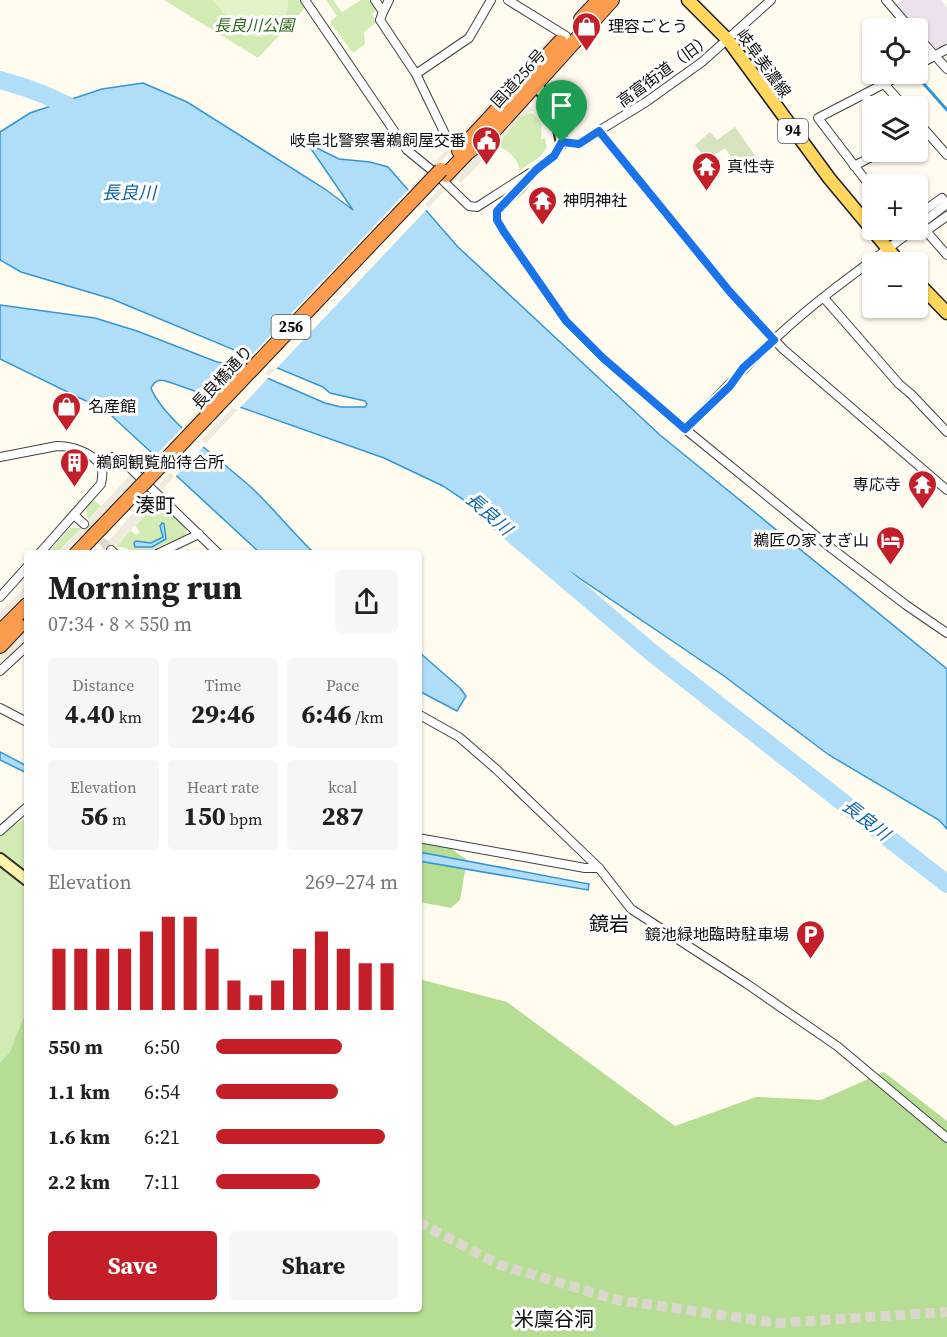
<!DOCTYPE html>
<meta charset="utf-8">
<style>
body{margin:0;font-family:"Source Serif 4","Noto Sans JP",serif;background:#f6f6f6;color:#202124;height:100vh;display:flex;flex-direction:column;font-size:22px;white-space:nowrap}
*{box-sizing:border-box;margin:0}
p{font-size:20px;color:#757577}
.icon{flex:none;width:33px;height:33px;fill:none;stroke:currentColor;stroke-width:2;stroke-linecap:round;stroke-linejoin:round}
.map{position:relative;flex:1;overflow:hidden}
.panel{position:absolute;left:24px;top:550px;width:398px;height:762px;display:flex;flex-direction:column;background:#fff;border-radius:6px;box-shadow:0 2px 4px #0004}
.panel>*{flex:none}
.buttons{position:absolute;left:862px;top:18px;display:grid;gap:12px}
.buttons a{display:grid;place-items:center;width:66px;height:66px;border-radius:6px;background:#fff;box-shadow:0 2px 4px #0004;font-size:30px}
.pin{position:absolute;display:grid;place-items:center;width:51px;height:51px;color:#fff;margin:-62px -26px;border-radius:50% 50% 50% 0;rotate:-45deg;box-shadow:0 0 6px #0007}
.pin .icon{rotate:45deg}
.round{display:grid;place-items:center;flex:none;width:63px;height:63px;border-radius:6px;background:#f6f6f6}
.summary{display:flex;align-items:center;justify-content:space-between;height:102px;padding:0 24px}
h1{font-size:33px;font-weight:700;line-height:45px}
.metrics{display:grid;grid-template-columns:repeat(3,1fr);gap:9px;height:102px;padding:6px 24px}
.metrics div{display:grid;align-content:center;border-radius:6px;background:#f6f6f6;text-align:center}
.metrics b{font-size:26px;font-weight:700}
.metrics small{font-size:16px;font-weight:400}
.metrics p{font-size:16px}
.chart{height:168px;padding:12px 24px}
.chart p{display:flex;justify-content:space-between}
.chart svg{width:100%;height:108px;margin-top:6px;stroke:#c41e28;stroke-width:6}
.button{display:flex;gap:12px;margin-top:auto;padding:12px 24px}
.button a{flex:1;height:69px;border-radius:6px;background:#c41e28;color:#fff;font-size:24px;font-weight:700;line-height:69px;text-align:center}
.button a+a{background:#f6f6f6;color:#202124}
ul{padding:0 24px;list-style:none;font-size:20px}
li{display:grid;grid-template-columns:96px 72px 1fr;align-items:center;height:45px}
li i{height:15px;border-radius:8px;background:#c41e28}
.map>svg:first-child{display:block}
.industrial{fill:#ebe1ed}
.green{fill:#d2ebb5}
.forest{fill:#b6dd94}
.cemetery{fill:#d7e2be}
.pitch{fill:#e4f2c8}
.plaza{fill:#efeadc}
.water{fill:#b0def9;stroke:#3396d4;stroke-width:1.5}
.pier{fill:#fffbee}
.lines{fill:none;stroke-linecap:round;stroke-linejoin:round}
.stream{stroke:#3396d4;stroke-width:3}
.river{stroke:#b0def9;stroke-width:18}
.street-tunnel{stroke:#dbd7cc;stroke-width:8;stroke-dasharray:8 4;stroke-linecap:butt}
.secondary-tunnel{stroke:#dbd7cc;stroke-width:10;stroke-dasharray:10 5;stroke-linecap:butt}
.street-casing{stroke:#404040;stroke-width:10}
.secondary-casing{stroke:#2f2f2f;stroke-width:14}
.primary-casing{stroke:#1e1e1e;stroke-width:15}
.highway-casing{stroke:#1e1e1e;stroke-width:16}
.street{stroke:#fff;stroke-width:8}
.secondary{stroke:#fff4a9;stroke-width:10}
.primary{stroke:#ffd65e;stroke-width:12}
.highway{stroke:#fb9c4f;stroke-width:14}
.highway-bridge-casing{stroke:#1e1e1e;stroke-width:16;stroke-linecap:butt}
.highway-bridge{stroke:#fb9c4f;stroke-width:14}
.route-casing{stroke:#fff;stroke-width:12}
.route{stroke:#1a73e8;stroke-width:8}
.labels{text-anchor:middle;stroke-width:6;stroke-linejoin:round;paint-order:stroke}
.shield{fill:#fff;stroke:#565656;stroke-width:1.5}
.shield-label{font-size:15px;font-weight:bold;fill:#0d0d0d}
.park-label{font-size:16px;font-style:italic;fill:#2b681a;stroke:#fff}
.poi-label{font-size:16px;fill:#0d0d0d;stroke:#fff;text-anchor:start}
.street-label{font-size:16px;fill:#0d0d0d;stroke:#fff}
.water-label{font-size:18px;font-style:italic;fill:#1066a5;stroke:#fff}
.quarter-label{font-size:20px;fill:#0d0d0d;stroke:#fff}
</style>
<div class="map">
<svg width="947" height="1337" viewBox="0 0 947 1337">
<rect width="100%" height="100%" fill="#fffbee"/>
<path class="industrial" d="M 902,0 L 941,0 L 947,8 L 947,46 L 938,51 L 896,5 Z"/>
<g class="green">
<path d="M 164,0 L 300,0 L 306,7 L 258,58 Z"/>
<path d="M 326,0 L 333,0 L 342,12 L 361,0 L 370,0 L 377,10 L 372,14 L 377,22 L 364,32 L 365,44 L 353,53 L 330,22 L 337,16 Z"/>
<path d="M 532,113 C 542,121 542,126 541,139 L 545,138 L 547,147 L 541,156 L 520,170 C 517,157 509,152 497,145 L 522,115 Z"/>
<path d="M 94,500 L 101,506 L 88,520 L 86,508 Z"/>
<path d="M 153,507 L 159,513 L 165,507 L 187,527 L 186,535 L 144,553 C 133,553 128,546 115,547 L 131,530 L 136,535 L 140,532 L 135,526 Z"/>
<path d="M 70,528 L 81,528 L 57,553 L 47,554 Z"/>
<path d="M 27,817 L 27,1008 L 10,1052 L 0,1062 L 0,835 Z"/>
</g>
<g class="forest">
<path d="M 418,842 L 449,847 L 467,860 L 460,900 L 451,908 L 419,902 Z"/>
<path d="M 419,979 L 507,1002 L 675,1126 L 756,1097 L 821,1100 L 884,1072 L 947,1121 L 947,1337 L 0,1337 L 0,1062 L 10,1052 L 27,1008 L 27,1310 L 418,1310 Z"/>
</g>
<path class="cemetery" d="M 735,127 L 756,157 L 740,170 L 725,148 L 707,160 L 695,145 L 710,132 L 717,140 Z"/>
<path class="pitch" d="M 212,0 L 288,0 C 289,23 271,46 246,33 C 234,26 222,10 212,0 Z"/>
<g class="plaza">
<path d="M 552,35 L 555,37 L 437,166 L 133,488 L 123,495 L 83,536 L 72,543 L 62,553 L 57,554 L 131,474 L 135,477 L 434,163 Z"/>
<path d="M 524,106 L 529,106 L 535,111 L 522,115 L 497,145 L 461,183 L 457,180 L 453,182 L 155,497 L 159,501 L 154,506 L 108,553 L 100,554 L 103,547 L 151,493 L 467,160 L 475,157 Z"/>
<path d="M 27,585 L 27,594 L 0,622 L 0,612 Z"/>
<path d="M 27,627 L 27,640 L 0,664 L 0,654 Z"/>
</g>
<g class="water">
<path d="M 143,83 L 187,102 L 325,189 L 353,210 L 307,143 L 339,159 L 370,162 L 388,167 L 458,247 L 660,435 L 947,669 L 947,829 L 939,820 L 829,755 L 724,676 L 443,486 L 384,458 L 169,382 C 160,379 156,379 151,388 C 163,420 226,464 253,489 C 274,509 293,533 314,553 L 260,553 L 100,405 L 96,406 L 0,359 L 0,305 L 95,318 L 137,331 L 217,362 L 237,365 L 325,403 L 341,407 L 365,407 L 367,404 L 365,401 L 330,393 L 323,387 L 112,299 L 21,272 L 0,260 L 0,132 L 30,113 L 102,89 Z"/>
<path d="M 162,523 L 164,524 L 166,539 L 152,547 L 135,547 L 134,543 L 136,541 L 151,543 L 163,537 L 160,526 Z"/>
<path d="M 419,652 L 460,688 L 466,696 L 457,711 L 419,691 Z"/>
<path d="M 0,752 L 27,766 L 27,773 L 0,760 Z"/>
<path d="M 419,852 L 589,884 L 588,890 L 419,861 Z"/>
</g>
<g class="pier">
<path d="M 410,188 L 428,208 L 275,370 L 248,359 Z"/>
<path d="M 243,364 L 270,376 L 238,410 L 209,399 Z"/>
<path d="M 185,425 L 206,444 L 175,477 L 154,457 Z"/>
</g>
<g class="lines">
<path class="stream" d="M 915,74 L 947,110"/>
<g class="river">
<path d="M 0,80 C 30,88 56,98 83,114"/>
<path d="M 482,508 L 651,652 L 947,884"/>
</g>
<path class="street-tunnel" d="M 84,524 L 111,550"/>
<path class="secondary-tunnel" d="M 418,1222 L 500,1265 L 618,1300 L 777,1323 L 947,1312"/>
<defs>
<g id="street">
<path d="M 305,0 L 407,150 L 434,172 L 469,206 L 477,207 L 530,173"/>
<path d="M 375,0 L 383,12 L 380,20 L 416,74 L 445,134"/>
<path d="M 508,0 L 566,36"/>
<path d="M 771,0 L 702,62 L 646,102 L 579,143 L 562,143 L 554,156 L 537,169 L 520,189 L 497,211 L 497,220 L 504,232 L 566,321 L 603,358 L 685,429 L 831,548 L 906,605 L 947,633"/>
<path d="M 886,0 L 910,28"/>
<path d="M 383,12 L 389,0"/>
<path d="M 918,37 L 947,69"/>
<path d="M 918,65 L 947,49"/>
<path d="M 416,74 L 469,38 L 491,0"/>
<path d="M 884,84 L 904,106"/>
<path d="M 918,122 L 947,155"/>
<path d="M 599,131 L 730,292 L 783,349 L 947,490"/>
<path d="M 854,166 L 881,152"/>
<path d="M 873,190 L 818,118 L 903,74"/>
<path d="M 918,215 L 942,198 L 947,204"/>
<path d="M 947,216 L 926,231 L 947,255"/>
<path d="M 918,226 L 947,204"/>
<path d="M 824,298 L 899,384 L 911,394 L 947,432"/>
<path d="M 685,429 C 717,398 746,365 779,335 C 821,296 868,264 913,230"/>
<path d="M 0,457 L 57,446 C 71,446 92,452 100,465 C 104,470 102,478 101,484 L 39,554"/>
<path d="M 100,464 L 112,457 L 124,462 L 219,554"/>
<path d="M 74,515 L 84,524"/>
<path d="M 111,550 L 115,554"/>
<path d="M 157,554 L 199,534"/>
<path d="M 0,597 L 27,567"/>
<path d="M 0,671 L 27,646"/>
<path d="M 0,708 L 27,722"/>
<path d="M 418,714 L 459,737 L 496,769 L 599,868 L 631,909 L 747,984 L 837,1046 L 947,1138"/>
<path d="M 0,831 L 27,807"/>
<path d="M 418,838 L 585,868 L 599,868"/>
</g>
<g id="secondary">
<path d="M 530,79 C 549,96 557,118 562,143"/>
<path d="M 0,859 L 27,880"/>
</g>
<g id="primary">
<path d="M 688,0 L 728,40 L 829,178 L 899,262"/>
<path d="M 918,283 L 947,313"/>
</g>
<g id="highway">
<path d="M 581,19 L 599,0"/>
<path d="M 459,151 L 560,42"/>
<path d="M 446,175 L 467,153 L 490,135 L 612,0"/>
<path d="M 76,554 L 142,485"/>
<path d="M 0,632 L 27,605"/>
<path d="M 0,646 L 19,626"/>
</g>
</defs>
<use href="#street" class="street-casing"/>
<use href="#secondary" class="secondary-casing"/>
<use href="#primary" class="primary-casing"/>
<use href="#highway" class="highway-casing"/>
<use href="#street" class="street"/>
<use href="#secondary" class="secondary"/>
<use href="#primary" class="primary"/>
<use href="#highway" class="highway"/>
<defs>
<path id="highway-bridge" d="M 142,485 L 441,170"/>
</defs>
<use href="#highway-bridge" class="highway-bridge-casing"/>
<use href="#highway-bridge" class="highway-bridge"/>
</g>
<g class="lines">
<defs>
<path id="route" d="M 599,131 L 730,292 L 774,340 L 743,368 L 730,386 L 685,429 L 603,358 L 566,321 L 504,232 L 497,220 L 497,211 L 537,169 L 554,156 L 562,142 L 579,144 Z"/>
</defs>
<use href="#route" class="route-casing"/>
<use href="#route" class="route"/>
</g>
<defs>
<symbol id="shop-pin" viewBox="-11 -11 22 30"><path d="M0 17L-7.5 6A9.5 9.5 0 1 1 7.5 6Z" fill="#c41e28" stroke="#fff"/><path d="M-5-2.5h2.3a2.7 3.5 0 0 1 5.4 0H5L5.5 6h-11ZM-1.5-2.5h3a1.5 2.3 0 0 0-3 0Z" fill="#fff"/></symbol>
<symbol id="civic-pin" viewBox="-11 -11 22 30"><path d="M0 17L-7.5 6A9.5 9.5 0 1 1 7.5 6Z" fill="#c41e28" stroke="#fff"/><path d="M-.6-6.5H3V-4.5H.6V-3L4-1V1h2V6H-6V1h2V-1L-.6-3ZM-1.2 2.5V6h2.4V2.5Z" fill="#fff"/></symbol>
<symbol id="temple-pin" viewBox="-11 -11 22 30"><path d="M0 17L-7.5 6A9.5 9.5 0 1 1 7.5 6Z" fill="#c41e28" stroke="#fff"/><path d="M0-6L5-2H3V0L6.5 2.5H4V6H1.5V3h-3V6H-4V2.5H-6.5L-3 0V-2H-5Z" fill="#fff"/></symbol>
<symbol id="building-pin" viewBox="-11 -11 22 30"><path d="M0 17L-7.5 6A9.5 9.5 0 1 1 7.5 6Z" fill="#c41e28" stroke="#fff"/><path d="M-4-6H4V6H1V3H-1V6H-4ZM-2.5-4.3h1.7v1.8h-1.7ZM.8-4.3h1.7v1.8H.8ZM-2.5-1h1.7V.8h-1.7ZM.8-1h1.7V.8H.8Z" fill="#fff"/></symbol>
<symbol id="hotel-pin" viewBox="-11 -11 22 30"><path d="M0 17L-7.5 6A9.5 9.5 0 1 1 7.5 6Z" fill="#c41e28" stroke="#fff"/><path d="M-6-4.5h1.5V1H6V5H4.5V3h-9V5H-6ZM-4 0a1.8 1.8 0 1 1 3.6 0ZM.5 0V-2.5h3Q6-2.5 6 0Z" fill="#fff"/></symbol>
<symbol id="parking-pin" viewBox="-11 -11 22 30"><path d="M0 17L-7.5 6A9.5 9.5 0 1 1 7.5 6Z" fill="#c41e28" stroke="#fff"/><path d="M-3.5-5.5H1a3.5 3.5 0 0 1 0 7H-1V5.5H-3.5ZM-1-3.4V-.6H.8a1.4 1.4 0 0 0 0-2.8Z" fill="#fff"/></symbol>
</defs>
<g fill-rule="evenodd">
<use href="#shop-pin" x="570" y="10" width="33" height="45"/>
<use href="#civic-pin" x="470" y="124" width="33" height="45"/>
<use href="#temple-pin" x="690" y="150" width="33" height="45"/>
<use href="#temple-pin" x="526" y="184" width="33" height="45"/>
<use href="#shop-pin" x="50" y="390" width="33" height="45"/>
<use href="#building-pin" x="58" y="446" width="33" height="45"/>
<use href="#temple-pin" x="906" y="468" width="33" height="45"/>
<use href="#hotel-pin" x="874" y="524" width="33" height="45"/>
<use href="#parking-pin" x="794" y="918" width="33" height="45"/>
</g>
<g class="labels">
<g class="shield">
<rect x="778" y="119" width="30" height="24" rx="4.5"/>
<rect x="271.5" y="315" width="39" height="24" rx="4.5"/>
</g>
<g class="shield-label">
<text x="793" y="136">94</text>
<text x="291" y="332">256</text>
</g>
<g class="park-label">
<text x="254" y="31">長良川公園</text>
</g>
<g class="poi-label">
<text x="608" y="32">理容ごとう</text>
<text x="466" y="146" text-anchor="end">岐阜北警察署鵜飼屋交番</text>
<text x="727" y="172">真性寺</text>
<text x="563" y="206">神明神社</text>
<text x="88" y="412">名産館</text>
<text x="96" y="468">鵜飼観覧船待合所</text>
<text x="901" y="490" text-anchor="end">専応寺</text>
<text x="869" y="546" text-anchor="end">鵜匠の家 すぎ山</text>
<text x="789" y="940" text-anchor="end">鏡池緑地臨時駐車場</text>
</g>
<g class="street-label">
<text transform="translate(764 63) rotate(54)" y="6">岐阜美濃線</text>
<text transform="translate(664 70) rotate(-36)" y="6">高富街道（旧）</text>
<text transform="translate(518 78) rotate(-48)" y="6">国道256号</text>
<text transform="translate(222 377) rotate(-47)" y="6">長良橋通り</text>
</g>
<g class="water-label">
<text x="129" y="199">長良川</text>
<text transform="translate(489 514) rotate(41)" y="6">長良川</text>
<text transform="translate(866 820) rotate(38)" y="6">長良川</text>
</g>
<g class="quarter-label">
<text x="155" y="512">湊町</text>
<text x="609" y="931">鏡岩</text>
<text x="554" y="1326">米廩谷洞</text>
</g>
</g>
</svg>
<div class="buttons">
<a><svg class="icon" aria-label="locate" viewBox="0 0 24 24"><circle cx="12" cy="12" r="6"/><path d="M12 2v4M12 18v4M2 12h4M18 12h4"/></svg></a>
<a><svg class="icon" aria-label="layers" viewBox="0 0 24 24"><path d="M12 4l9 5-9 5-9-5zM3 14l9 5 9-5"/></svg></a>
<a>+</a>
<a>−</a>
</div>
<div class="pin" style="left:562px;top:142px;background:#1e9e55"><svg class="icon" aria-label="arrive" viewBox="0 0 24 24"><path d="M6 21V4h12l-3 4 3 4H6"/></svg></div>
<section class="panel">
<div class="summary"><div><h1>Morning run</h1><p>07:34 · 8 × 550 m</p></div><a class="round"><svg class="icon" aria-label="share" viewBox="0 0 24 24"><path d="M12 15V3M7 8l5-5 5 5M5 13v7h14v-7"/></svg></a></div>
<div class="metrics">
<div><p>Distance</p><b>4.40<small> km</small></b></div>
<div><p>Time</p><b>29:46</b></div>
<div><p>Pace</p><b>6:46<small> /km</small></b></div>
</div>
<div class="metrics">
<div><p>Elevation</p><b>56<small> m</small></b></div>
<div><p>Heart rate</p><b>150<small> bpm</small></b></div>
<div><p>kcal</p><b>287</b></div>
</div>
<div class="chart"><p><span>Elevation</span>269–274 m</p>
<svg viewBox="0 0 160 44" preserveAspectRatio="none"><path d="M5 44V19M15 44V19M25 44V19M35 44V19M45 44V12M55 44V6M65 44V6M75 44V19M85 44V32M95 44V38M105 44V32M115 44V19M125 44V12M135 44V19M145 44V25M155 44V25"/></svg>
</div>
<ul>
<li><b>550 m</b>6:50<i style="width:69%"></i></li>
<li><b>1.1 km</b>6:54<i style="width:67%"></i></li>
<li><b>1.6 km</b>6:21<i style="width:93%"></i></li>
<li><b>2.2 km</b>7:11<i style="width:57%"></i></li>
</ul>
<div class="button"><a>Save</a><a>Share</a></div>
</section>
</div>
